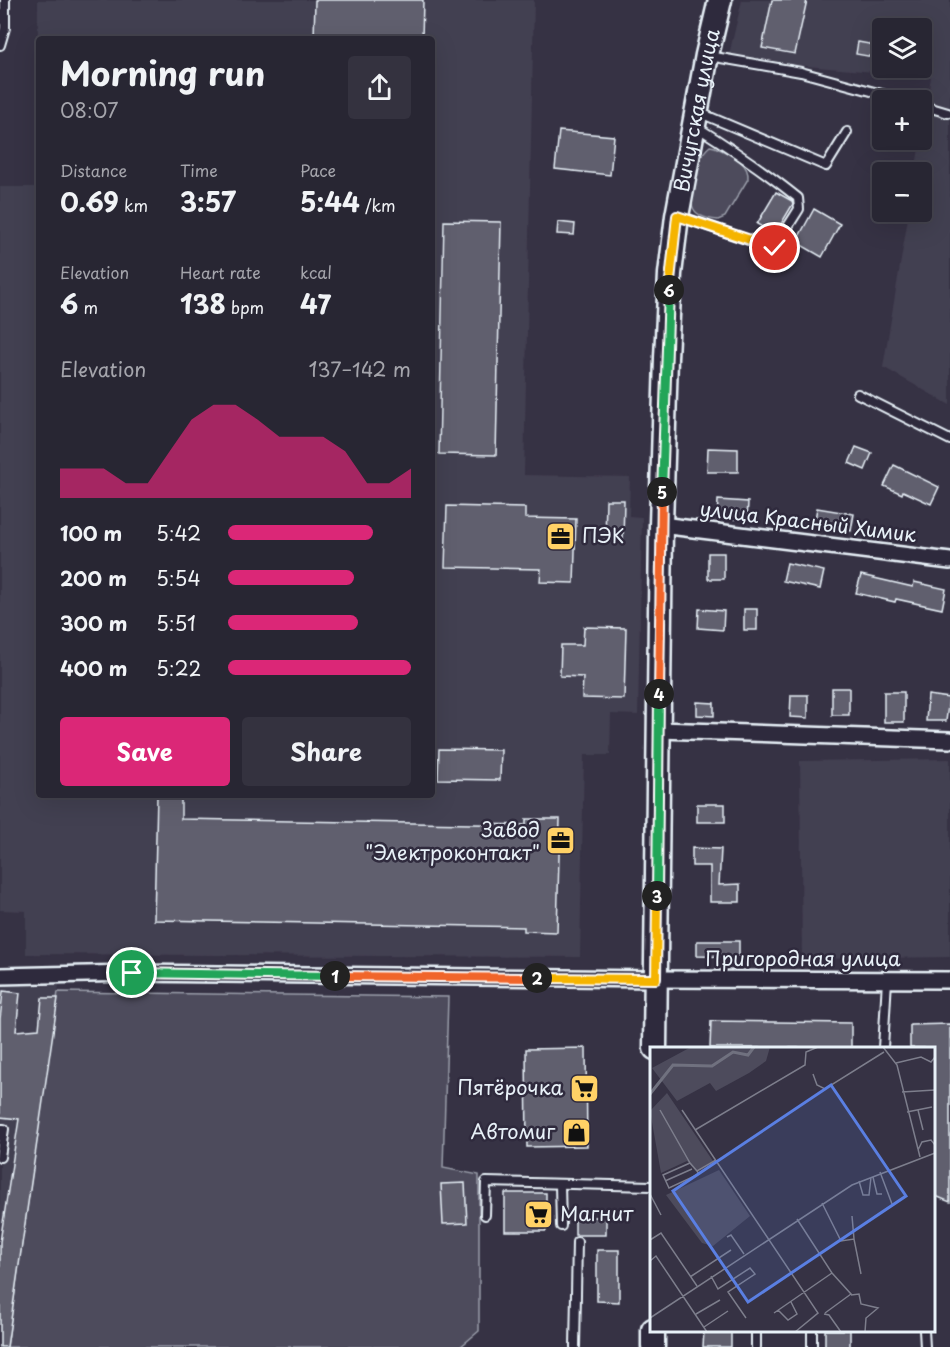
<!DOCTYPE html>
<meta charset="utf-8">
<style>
body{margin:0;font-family:"Playpen Sans",sans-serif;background:#34323f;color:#f1f3f6;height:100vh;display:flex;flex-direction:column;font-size:22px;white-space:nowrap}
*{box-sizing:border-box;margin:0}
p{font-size:20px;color:#a5a5ac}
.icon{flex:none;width:33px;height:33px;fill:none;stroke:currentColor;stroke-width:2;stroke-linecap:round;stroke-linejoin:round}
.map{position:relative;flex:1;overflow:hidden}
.drawer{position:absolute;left:36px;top:36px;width:399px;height:762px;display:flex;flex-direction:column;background:#282633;border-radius:6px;box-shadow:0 6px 24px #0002,0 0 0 2px #44434e}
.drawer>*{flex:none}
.controls{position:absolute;left:872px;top:18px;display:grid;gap:12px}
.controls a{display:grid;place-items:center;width:60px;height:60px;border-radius:6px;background:#282633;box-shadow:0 6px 24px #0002,0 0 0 2px #44434e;font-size:30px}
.pin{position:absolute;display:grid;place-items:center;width:51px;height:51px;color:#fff;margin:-26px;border:3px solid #fff;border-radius:50%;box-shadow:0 2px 6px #0007}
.km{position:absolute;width:30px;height:30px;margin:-15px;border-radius:50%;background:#222;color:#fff;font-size:16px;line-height:30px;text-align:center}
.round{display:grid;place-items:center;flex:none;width:63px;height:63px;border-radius:6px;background:#34323f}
.overview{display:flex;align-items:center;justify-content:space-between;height:102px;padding:0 24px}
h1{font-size:33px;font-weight:700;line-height:45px}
.metrics{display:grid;grid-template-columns:repeat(3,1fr);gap:9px;height:102px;padding:6px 24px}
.metrics div{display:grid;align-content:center}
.metrics b{font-size:26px;font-weight:700}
.metrics small{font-size:16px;font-weight:400}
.metrics p{font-size:16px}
.chart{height:168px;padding:12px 24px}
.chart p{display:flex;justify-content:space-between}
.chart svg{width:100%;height:108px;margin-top:6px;fill:#db2777;opacity:.7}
.primary-button{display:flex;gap:12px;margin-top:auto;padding:12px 24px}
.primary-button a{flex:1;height:69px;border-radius:6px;background:#db2777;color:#fff;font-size:24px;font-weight:700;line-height:69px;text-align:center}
.primary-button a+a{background:#34323f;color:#f1f3f6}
ul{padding:0 24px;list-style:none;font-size:20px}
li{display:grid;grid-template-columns:96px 72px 1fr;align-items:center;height:45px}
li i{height:15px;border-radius:8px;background:#db2777}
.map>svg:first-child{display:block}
.built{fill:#433f51;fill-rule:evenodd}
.green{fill:#4d4b5c;stroke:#9a9eaa;stroke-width:1.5}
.building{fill:#605e6e;stroke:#e8f1f8;stroke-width:1.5}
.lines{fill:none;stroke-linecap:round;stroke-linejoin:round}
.service-casing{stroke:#e8f1f8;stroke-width:12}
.minor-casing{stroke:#e8f1f8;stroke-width:20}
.secondary-casing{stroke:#e8f1f8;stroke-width:27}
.service{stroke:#2f2a3d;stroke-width:8}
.minor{stroke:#2f2a3d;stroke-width:15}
.secondary{stroke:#2f2a3d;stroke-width:22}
.split-1-casing{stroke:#fff;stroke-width:12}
.split-2-casing{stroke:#fff;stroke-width:12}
.split-3-casing{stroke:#fff;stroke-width:12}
.split-4-casing{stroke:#fff;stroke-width:12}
.split-5-casing{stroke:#fff;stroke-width:12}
.split-6-casing{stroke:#fff;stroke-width:12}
.split-7-casing{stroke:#fff;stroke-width:12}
.split-1{stroke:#22a559;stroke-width:8}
.split-2{stroke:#f0652b;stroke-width:8}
.split-3{stroke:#f5b400;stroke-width:8}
.split-4{stroke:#22a559;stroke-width:8}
.split-5{stroke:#f0652b;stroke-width:8}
.split-6{stroke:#22a559;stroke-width:8}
.split-7{stroke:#f5b400;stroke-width:8}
.labels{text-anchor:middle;stroke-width:5;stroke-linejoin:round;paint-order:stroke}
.street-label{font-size:20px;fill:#e8f1f8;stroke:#2f2a3d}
.poi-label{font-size:20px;fill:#e8f1f8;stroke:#2f2a3d;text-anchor:end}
.inset-river{fill:none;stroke:#70717f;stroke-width:3}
.inset-road{fill:none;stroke:#7d7e8c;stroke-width:1.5}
.view{fill:#5a7fe2;fill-opacity:0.15;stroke:#5a7fe2;stroke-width:3}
.inset-edge{fill:none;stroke:#e8f1f8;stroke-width:3}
</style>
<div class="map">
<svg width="950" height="1347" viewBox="0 0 950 1347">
<rect width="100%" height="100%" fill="#363244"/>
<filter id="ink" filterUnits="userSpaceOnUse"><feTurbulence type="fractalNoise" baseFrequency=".0167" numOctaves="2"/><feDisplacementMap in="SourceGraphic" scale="12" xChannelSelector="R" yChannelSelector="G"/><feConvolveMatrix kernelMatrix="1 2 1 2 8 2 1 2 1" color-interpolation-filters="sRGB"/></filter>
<g filter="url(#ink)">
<g class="built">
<path d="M 38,0 L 534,0 L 524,475 L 630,477 L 629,516 L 642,517 L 638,715 L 611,714 L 610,755 L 584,755 L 580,957 L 26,954 L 26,911 L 0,910 L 0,187 L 37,187 ZM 39,39 L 432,39 L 432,795 L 39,795 Z"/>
<path d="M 742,0 L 950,0 L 950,405 L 883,367 L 909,212 L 921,212 L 921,172 L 915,172 L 931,77 L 728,59 ZM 882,28 L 921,28 L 921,68 L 882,68 Z"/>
<path d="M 950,759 L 950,957 L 802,959 L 800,761 Z"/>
<path d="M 59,985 L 7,1347 L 0,1347 L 0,986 Z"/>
</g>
<g class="green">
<path d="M 710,146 L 715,147 C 728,154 750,161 748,179 L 725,217 L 718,220 C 685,217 690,200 696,176 C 699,164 700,154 710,146 Z"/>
<path d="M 58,992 L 448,997 L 443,1168 L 479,1175 L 479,1331 L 460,1347 L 7,1347 Z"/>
</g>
<g class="building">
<path d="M 315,0 L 423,0 L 422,39 L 314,39 Z"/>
<path d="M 772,0 L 807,0 L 795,54 L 762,48 Z"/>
<path d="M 858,42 L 875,45 L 873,57 L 856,54 Z"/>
<path d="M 559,131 L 614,136 L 610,175 L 555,169 Z"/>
<path d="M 776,192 L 792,201 L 793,204 L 775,234 L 757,224 Z"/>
<path d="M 814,209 L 840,224 L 822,257 L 796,242 Z"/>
<path d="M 444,221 L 501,222 L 496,455 L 439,454 Z"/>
<path d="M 558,222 L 575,224 L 574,235 L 557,234 Z"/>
<path d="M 856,447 L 872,453 L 865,470 L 849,463 Z"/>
<path d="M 708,448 L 738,449 L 738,472 L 707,472 Z"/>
<path d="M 894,465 L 939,487 L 931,504 L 903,491 L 902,494 L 884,486 Z"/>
<path d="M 606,500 L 624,500 L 623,541 L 605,541 Z"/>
<path d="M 718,500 L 748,502 L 747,520 L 717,518 Z"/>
<path d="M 447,506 L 525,508 L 525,518 L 576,519 L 574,583 L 540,582 L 541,569 L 445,567 Z"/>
<path d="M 817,508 L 854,514 L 851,531 L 814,525 Z"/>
<rect x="708" y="553" width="16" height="26"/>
<path d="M 787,563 L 824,571 L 820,589 L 783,581 Z"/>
<path d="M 861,575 L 913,587 L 914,582 L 946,589 L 942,609 L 896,599 L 895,602 L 856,593 Z"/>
<path d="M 699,609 L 724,611 L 723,630 L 698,628 Z"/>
<rect x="744" y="609" width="13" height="21"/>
<path d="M 584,627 L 626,628 L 624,699 L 582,698 L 583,677 L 560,676 L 561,645 L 583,645 Z"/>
<rect x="832" y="688" width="17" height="27"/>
<rect x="884" y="692" width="20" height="30"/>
<path d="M 791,695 L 808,695 L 808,718 L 790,717 Z"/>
<path d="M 928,695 L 949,698 L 946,721 L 926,721 Z"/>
<path d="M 697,702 L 714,703 L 714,716 L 697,715 Z"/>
<path d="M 439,749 L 501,750 L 500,780 L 438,779 Z"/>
<path d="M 157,795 L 181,795 L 181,819 L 526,825 L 526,819 L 560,819 L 557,932 L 524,931 L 524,927 L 154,920 Z"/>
<rect x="697" y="804" width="28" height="18"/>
<path d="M 692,848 L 721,849 L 719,885 L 740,884 L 740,902 L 710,902 L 710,866 L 692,866 Z"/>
<path d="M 697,941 L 739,941 L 739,957 L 697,956 Z"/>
<path d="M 3,991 L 20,993 L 16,1031 L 39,1029 L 42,998 L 58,998 L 7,1347 L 0,1347 L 0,1242 L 19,1119 L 0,1117 L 0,1019 Z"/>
<path d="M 711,1021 L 851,1023 L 851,1048 L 710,1048 Z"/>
<path d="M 950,1024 L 950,1202 L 933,1195 L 933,1048 L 910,1048 L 910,1025 Z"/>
<path d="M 586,1048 L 587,1146 L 527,1147 L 526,1049 Z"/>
<path d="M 465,1183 L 467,1223 L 443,1224 L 441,1184 Z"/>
<rect x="505" y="1193" width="41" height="38"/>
<rect x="575" y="1217" width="31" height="18"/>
<path d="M 597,1250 L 619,1250 L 619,1302 L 597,1301 Z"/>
<path d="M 704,1330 L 731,1330 L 731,1347 L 703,1347 Z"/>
<rect x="825" y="1330" width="25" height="17"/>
</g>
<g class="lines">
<defs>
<g id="service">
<path d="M 0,45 L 5,28 L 5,0"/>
<path d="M 709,56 L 801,72 L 904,100"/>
<path d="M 921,105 L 948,113"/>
<path d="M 698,112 L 826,166 L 847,132"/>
<path d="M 679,216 L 769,247 L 775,247 L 799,209 L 798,198 C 766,172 732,149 697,127"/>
<path d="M 858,394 L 950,440"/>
<path d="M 883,1048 L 887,980"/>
<path d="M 0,1129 L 4,1129 L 0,1157"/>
<path d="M 560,1184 L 561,1226"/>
<path d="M 485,1215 L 486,1182 L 652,1186"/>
<path d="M 924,1330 L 925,1347"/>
<path d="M 575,1347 L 577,1242"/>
<path d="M 756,1347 L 756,1330"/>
<path d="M 812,1347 L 812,1330"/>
</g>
<g id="minor">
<path d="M 661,525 L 950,561"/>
<path d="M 659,730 L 950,740"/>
<path d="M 0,976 L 132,973 L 655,979 L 950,980"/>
</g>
<g id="secondary">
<path id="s1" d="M 655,1048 L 661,525 L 666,358 L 670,274 L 677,216 L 707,55 L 720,0"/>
<path d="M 653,1330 L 653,1347"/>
</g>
</defs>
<use href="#service" class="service-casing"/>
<use href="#minor" class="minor-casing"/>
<use href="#secondary" class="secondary-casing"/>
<use href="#service" class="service"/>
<use href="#minor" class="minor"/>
<use href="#secondary" class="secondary"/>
</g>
</g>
<g class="lines" filter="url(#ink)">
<defs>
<path id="split-1" d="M 132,973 L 335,976"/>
<path id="split-2" d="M 335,976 L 537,978"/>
<path id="split-3" d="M 537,978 L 656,979 L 657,896"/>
<path id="split-4" d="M 657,896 L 659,694"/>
<path id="split-5" d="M 659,694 L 662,492"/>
<path id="split-6" d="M 662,492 L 669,290"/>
<path id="split-7" d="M 669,290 L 677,216 L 775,248"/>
</defs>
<use href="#split-1" class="split-1-casing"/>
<use href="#split-2" class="split-2-casing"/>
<use href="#split-3" class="split-3-casing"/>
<use href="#split-4" class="split-4-casing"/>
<use href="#split-5" class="split-5-casing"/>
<use href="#split-6" class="split-6-casing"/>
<use href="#split-7" class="split-7-casing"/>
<use href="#split-1" class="split-1"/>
<use href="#split-2" class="split-2"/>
<use href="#split-3" class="split-3"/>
<use href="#split-4" class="split-4"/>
<use href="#split-5" class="split-5"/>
<use href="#split-6" class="split-6"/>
<use href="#split-7" class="split-7"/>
</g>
<defs>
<symbol id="office-square" viewBox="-11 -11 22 22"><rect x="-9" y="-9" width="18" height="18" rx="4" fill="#ffd166" stroke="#2f2a3d"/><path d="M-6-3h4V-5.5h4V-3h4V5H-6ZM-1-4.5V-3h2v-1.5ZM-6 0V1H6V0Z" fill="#111"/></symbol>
<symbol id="supermarket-square" viewBox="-11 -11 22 22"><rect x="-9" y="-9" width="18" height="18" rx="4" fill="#ffd166" stroke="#2f2a3d"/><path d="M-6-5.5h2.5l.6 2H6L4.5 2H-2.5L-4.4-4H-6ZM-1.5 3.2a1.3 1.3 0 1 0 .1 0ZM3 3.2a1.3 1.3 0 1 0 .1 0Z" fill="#111"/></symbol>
<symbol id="shop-square" viewBox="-11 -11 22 22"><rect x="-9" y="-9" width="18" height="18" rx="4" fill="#ffd166" stroke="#2f2a3d"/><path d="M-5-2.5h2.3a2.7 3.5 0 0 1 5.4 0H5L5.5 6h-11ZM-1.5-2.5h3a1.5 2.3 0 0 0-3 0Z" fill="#111"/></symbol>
</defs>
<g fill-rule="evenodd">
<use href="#office-square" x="544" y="520" width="33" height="33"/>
<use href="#office-square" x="544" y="824" width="33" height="33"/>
<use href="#supermarket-square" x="568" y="1072" width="33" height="33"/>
<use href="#shop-square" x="560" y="1116" width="33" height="33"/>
<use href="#supermarket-square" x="522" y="1198" width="33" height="33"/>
</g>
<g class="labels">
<g class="street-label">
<text dy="7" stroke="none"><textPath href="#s1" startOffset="940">Вичугская улица</textPath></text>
<text transform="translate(808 522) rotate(7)" y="7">улица Красный Химик</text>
<text x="803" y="966">Пригородная улица</text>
</g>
<g class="poi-label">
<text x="582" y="543" text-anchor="start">ПЭК</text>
<text x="540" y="837">Завод<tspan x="540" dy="23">"Электроконтакт"</tspan></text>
<text x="563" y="1095">Пятёрочка</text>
<text x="555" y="1139">Автомиг</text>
<text x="560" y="1221" text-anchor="start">Магнит</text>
</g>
</g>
<g transform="translate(650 1047)">
<rect width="285" height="285" fill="#363244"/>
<path d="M 41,0 L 120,0 L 116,14 L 99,26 L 66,44 L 60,36 L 27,54 L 2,21 ZM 17,46 L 63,114 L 46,124 L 37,114 L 11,126 L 0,64 ZM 69,123 L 100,169 L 63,199 L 52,196 L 16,148 Z" fill="#4d4b5c"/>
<path class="inset-river" d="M 0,47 L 23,18 L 62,19 L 83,5 L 98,8 L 104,0"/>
<path class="inset-road" d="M 233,0 L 247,18 L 270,110M 246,16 L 271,10 L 281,15 L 285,10M 163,27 L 167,38 L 175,42 L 234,5M 252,45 L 285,43M 10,63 L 40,116M 32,63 L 168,266 L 145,285M 268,63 L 273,83M 257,65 L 282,60M 45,83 L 155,18 L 156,5 L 168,0M 268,103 L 272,95 L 281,93 L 285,98M 47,124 L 49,127 L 19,141 L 13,128 L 40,116 L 47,124 L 66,113M 230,125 L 242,157M 223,130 L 227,147 L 232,147M 15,134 L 42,122M 209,134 L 213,148 L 219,148 L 221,130M 0,147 L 11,168M 172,156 L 191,194 L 204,192 L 211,227M 202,169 L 204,192M 147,172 L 182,226 L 201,247 L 175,266M 77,190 L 81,188 L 94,207M 0,193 L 11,186 L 47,239M 0,214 L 6,209 L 57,285M 61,229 L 68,242 L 100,221 L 105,227 L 78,245 L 96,271M 40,230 L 81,203M 201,248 L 209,247 L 211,257 L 228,261 L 216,271 L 215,285M 128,263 L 138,273 L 147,267 L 141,255M 124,266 L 182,226M 46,267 L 70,253M 174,267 L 179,268 L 191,285M 0,271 L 202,138 L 285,106M 54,280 L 78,264"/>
<path class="view" d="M 181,38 L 256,149 L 98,255 L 23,144 Z"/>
<rect width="285" height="285" class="inset-edge"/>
</g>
</svg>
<div class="controls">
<a><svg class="icon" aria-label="layers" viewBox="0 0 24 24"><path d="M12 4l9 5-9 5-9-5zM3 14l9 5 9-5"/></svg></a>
<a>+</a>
<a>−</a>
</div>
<div class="pin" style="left:132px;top:973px;background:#1e9e55"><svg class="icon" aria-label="arrive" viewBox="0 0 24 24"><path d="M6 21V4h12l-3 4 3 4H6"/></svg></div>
<div class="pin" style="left:775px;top:248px;background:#d93025"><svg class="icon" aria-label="check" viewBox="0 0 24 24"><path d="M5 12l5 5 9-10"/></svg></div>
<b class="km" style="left:335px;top:976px">1</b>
<b class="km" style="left:537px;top:978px">2</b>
<b class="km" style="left:657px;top:896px">3</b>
<b class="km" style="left:659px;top:694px">4</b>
<b class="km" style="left:662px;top:492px">5</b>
<b class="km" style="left:669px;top:290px">6</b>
<section class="drawer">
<div class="overview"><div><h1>Morning run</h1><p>08:07</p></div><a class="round"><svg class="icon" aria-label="share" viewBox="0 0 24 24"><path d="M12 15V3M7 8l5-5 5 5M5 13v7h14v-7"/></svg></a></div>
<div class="metrics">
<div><p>Distance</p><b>0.69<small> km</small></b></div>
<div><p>Time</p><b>3:57</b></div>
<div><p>Pace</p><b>5:44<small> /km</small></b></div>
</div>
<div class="metrics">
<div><p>Elevation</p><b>6<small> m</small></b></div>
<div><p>Heart rate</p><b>138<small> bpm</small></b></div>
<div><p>kcal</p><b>47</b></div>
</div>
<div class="chart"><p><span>Elevation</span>137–142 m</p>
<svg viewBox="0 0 160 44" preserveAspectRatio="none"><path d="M0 44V32L10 32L20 32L30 38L40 38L50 25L60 12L70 6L80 6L90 12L100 19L110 19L120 19L130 25L140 38L150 38L160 32V44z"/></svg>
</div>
<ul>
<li><b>100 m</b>5:42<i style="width:79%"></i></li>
<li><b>200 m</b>5:54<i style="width:69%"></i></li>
<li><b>300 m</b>5:51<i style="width:71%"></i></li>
<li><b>400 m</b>5:22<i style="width:100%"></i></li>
</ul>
<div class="primary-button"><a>Save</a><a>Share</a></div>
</section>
</div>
